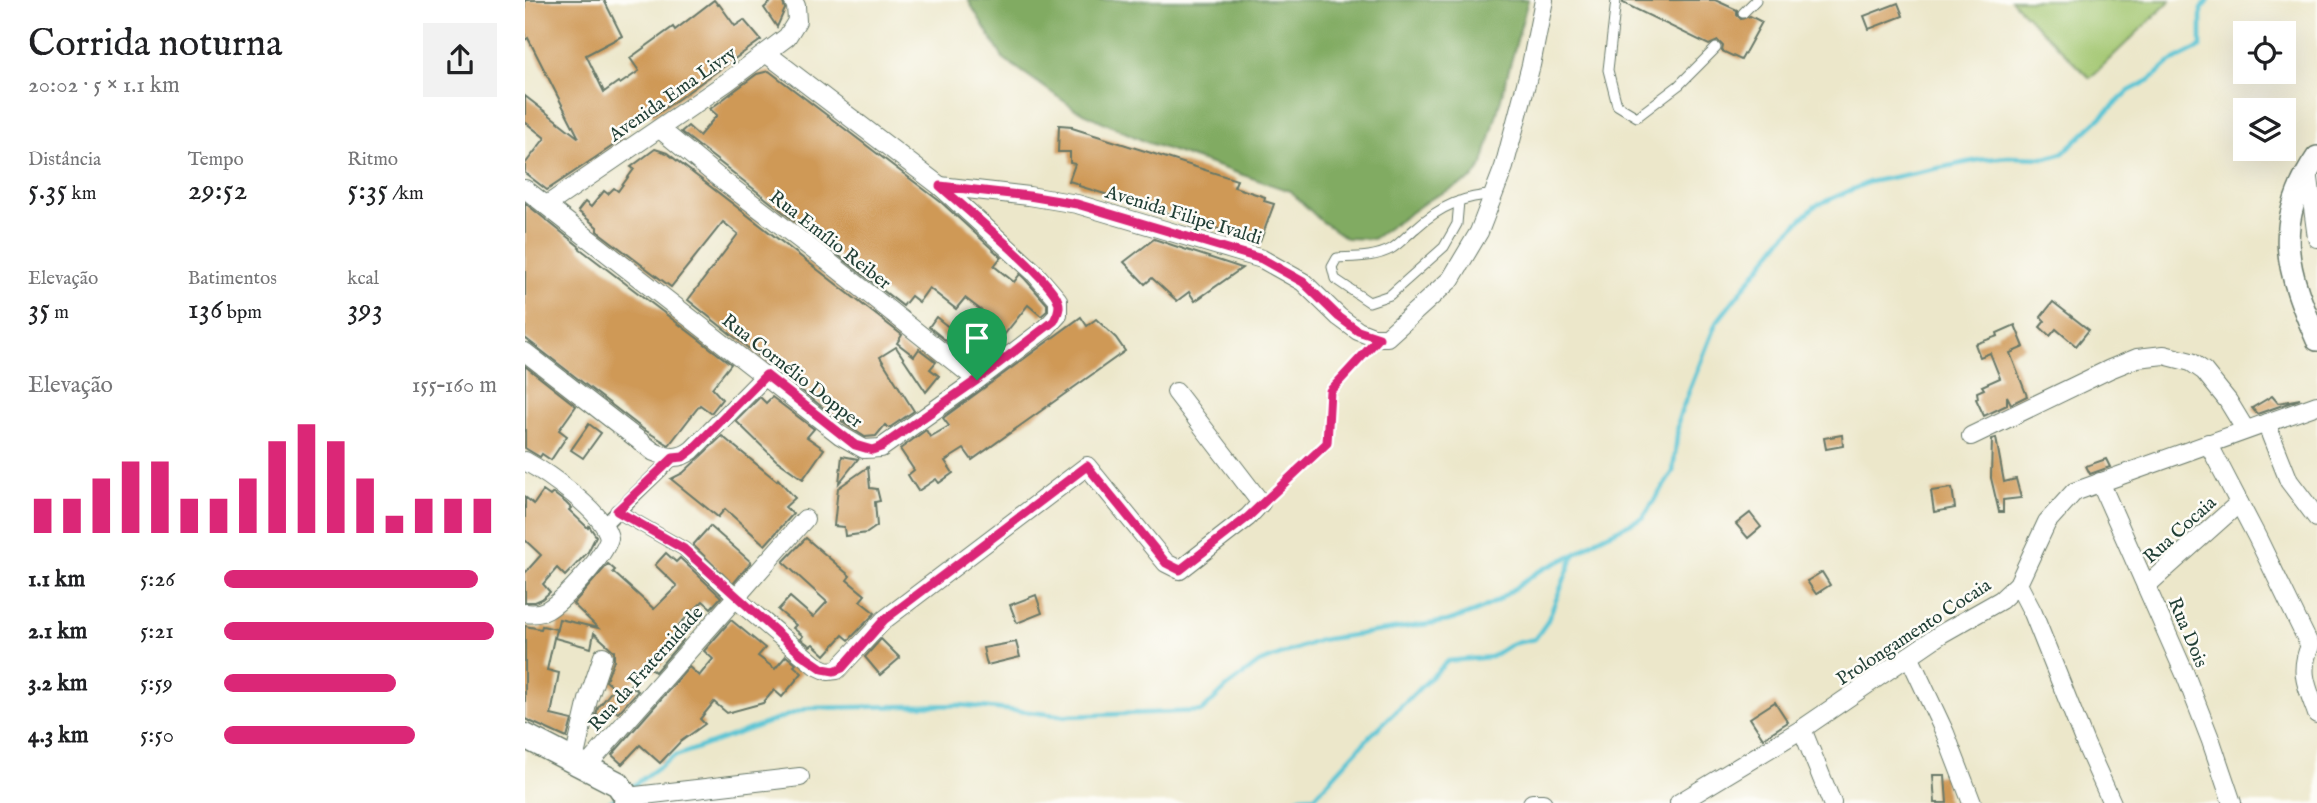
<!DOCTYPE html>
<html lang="pt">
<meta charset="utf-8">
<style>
body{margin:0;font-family:"IM FELL English",serif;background:#f2f2f2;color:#202124;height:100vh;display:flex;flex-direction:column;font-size:26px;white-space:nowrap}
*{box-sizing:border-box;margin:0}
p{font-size:23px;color:#757577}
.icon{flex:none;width:38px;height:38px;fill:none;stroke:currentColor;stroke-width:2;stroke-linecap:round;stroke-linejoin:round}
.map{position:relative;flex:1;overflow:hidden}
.panel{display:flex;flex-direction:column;background:#fff;width:525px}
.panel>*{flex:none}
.controls{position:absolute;left:1708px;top:21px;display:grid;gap:14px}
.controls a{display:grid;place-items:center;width:63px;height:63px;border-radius:0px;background:#fff;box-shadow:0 7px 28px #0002;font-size:35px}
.pin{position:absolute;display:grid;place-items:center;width:60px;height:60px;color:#fff;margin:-72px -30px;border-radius:50% 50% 50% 0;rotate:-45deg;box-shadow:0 0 7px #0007}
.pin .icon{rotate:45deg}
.round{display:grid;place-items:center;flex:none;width:74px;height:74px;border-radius:0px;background:#f2f2f2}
.summary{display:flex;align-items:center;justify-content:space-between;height:119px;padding:0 28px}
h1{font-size:38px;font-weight:600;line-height:52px}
.metrics{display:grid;grid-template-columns:repeat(3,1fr);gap:10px;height:119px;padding:7px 28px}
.metrics div{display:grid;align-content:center}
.metrics b{font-size:30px;font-weight:600}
.metrics small{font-size:19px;font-weight:400}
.metrics p{font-size:19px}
.chart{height:196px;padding:14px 28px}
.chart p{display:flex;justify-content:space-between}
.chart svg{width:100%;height:126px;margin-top:7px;stroke:#db2777;stroke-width:6}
ul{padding:0 28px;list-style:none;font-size:23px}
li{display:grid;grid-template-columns:112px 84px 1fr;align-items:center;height:52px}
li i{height:18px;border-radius:9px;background:#db2777}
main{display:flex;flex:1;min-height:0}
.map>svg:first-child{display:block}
.green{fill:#a2c670;stroke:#608252;stroke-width:2}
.forest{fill:#81ab62;stroke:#50744b;stroke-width:2}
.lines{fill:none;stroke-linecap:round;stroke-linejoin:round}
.stream{stroke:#59c4d4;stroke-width:4.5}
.building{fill:#cf9957}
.service-casing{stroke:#677868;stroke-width:11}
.pedestrian-casing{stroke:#677868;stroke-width:15}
.minor-casing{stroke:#677868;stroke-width:20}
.tertiary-casing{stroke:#677868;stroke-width:24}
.secondary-casing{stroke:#677868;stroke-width:27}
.path{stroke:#677868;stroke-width:2.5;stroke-dasharray:2 5;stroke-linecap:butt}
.service{stroke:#fff;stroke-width:9}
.pedestrian{stroke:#fff;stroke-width:12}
.minor{stroke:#fff;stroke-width:18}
.tertiary{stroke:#fff;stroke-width:21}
.secondary{stroke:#fff;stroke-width:24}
.route-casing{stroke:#fff;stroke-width:14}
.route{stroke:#db2777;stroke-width:9}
.labels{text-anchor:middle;stroke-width:5;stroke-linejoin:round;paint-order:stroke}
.street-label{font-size:19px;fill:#1f3d34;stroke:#fdfcf7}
</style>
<main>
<section class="panel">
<div class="summary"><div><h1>Corrida noturna</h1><p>20:02 · 5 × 1.1 km</p></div><a class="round"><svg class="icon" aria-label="share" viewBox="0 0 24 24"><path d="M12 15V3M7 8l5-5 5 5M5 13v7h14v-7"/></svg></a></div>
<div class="metrics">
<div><p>Distância</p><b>5.35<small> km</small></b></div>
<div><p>Tempo</p><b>29:52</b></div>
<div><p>Ritmo</p><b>5:35<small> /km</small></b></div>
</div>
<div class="metrics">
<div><p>Elevação</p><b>35<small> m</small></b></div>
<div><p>Batimentos</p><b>136<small> bpm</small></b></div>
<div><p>kcal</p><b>393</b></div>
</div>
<div class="chart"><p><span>Elevação</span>155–160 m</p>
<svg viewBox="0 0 160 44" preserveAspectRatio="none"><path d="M5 44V32M15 44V32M25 44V25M35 44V19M45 44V19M55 44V32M65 44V32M75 44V25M85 44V12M95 44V6M105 44V12M115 44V25M125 44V38M135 44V32M145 44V32M155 44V32"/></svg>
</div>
<ul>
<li><b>1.1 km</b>5:26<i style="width:93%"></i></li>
<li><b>2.1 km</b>5:21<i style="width:99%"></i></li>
<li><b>3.2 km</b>5:59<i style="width:63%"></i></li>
<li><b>4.3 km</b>5:50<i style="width:70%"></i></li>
</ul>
</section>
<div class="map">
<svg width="1792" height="803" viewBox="0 0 1792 803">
<rect width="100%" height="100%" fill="#fdfcf7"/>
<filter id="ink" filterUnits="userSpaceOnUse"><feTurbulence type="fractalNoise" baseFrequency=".0143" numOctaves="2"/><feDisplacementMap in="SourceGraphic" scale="14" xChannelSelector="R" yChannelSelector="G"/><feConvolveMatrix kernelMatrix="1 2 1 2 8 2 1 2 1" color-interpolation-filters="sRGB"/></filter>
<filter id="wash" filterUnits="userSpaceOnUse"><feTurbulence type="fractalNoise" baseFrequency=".00686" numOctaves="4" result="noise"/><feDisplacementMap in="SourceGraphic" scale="28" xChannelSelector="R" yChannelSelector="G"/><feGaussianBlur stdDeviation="1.57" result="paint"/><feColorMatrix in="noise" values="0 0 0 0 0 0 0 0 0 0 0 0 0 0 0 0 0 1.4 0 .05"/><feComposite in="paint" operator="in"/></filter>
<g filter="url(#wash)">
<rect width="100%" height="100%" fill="#ece7ca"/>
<path class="green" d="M 1486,0 L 1646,0 L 1565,78 Z"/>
<path class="forest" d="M 443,0 L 1003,0 L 958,164 L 947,179 L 905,199 L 848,239 L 821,238 L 795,220 L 765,191 L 621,142 L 550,109 L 478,58 Z"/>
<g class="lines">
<g class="stream">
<path d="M 105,788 L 148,757 L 283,708 L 435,705 L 542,716 L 677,711 L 702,687 L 734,663 L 795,640 L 923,621 L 952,611 L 972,601 L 1012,572 L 1048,555"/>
<path d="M 83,803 L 92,797"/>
<path d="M 764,803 L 776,797 L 790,796 L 846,735 L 923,661 L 966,657 L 986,644 L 1010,639 L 1022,622 L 1049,555 L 1071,540 L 1118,517 L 1148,472 L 1154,417 L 1191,323 L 1259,236 L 1290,206 L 1344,182 L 1454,160 L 1483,157 L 1521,158 L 1538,153 L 1604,91 L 1625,80 L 1644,63 L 1676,47 L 1676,9 L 1684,0"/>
</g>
</g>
<g id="blocks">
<g class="building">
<path d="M 0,0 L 79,0 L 97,36 L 61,55 L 79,92 L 93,82 L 95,84 L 114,71 L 105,58 L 148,27 L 150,30 L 189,0 L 193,5 L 194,4 L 210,26 L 219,20 L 236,40 L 129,116 L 121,110 L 115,119 L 113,116 L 92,131 L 98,139 L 22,190 L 0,173 L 0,164 L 20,138 L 0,122 L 0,96 L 54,138 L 3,38 L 0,40 Z"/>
<path d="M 248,0 L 257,0 L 260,9 L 252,27 L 239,8 Z"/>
<path d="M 1098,0 L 1190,0 L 1212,10 L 1212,15 L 1216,19 L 1225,16 L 1237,22 L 1216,60 L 1197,51 L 1198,46 L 1193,41 L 1184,45 L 1098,3 Z"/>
<path d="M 1373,3 L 1378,16 L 1344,29 L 1339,16 Z"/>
<path d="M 244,71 L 417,203 L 476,257 L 469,266 L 489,282 L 495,274 L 500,279 L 522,304 L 522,311 L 516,316 L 503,305 L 467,350 L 456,359 L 434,341 L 457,311 L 440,298 L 431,309 L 404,288 L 394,302 L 386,296 L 378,306 L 156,132 L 163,126 L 174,136 L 192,115 L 185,109 L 232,74 Z"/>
<path d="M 534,125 L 547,126 L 547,128 L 712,180 L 709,187 L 740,197 L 739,201 L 749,204 L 735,242 L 554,186 L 554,184 L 544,181 L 550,164 L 545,163 L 545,152 L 533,152 Z"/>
<path d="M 130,149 L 142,153 L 377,335 L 372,343 L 389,356 L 394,349 L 411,362 L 405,369 L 414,376 L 401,392 L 371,347 L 355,357 L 389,411 L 364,428 L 360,425 L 351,436 L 340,437 L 320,424 L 321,418 L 318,422 L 296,406 L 163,300 L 213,234 L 198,222 L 146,287 L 72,231 L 72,227 L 53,211 L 60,202 L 66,207 L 79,191 L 83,194 L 89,188 L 93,191 L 109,169 L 106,167 Z"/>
<path d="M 0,203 L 55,247 L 54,248 L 206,364 L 187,388 L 197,399 L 186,413 L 175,405 L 144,445 L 118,429 L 0,338 Z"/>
<path d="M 629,239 L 665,251 L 717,268 L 670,301 L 664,292 L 652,301 L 627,278 L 620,284 L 599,262 Z"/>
<path d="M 1528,302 L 1564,330 L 1551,346 L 1531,329 L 1525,336 L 1515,327 L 1520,321 L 1516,317 Z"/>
<path d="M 411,317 L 436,337 L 429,347 L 404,327 Z"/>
<path d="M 556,317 L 562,326 L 571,319 L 591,338 L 600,351 L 447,460 L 439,449 L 420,461 L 428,473 L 414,483 L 411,479 L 393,491 L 383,475 L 389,470 L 375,449 L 401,430 L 405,437 L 424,426 L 418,418 Z"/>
<path d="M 1490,325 L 1499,347 L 1485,353 L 1502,396 L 1486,404 L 1482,396 L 1482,405 L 1459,416 L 1451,399 L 1453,398 L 1452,392 L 1459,389 L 1457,386 L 1475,378 L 1465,353 L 1455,357 L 1450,344 L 1473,336 L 1472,333 Z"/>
<path d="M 0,366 L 51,406 L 34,430 L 42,436 L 26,460 L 17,454 L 15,457 L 0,448 Z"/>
<path d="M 1747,396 L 1753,403 L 1775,399 L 1732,414 L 1727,408 Z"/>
<path d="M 235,397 L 241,403 L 247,397 L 289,429 L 282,437 L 299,449 L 278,479 L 251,460 L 211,421 Z"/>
<path d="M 64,424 L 76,433 L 58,458 L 46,450 Z"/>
<path d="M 1317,435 L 1318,446 L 1301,449 L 1299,438 Z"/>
<path d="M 197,436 L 252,481 L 253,479 L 270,498 L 260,507 L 268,514 L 240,545 L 200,509 L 193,517 L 146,479 L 158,473 Z"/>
<path d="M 1471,438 L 1479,482 L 1491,479 L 1496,498 L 1478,500 L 1478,512 L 1474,512 L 1466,478 L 1467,439 Z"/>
<path d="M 317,456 L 333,459 L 314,483 Z"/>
<path d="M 1581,459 L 1585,467 L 1565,474 L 1561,466 Z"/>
<path d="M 343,467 L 345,488 L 352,489 L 355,501 L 350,502 L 352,526 L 342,533 L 320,536 L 319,527 L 309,526 L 313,488 Z"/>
<path d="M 1427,488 L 1430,508 L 1409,512 L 1406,491 Z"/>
<path d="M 18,491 L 25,496 L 28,493 L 41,503 L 46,508 L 44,510 L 63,528 L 64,526 L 71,536 L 63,552 L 40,576 L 32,568 L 18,584 L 25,592 L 17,599 L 10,602 L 0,602 L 0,573 L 16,555 L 0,540 L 0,497 L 9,504 Z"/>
<path d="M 1225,513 L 1236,527 L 1223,538 L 1211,524 Z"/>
<path d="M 185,526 L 226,562 L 208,584 L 168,545 Z"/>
<path d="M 281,538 L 325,576 L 322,580 L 340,595 L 335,601 L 350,613 L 324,640 L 318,635 L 300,655 L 288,644 L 285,646 L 276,639 L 278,636 L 268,628 L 271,625 L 253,610 L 265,597 L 288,617 L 302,602 L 258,562 Z"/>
<path d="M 141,553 L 151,562 L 155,558 L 196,597 L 186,608 L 178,601 L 154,625 L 149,632 L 158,640 L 130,672 L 123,666 L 105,685 L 113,691 L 93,713 L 88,709 L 81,717 L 71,715 L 73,708 L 89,688 L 81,681 L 89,660 L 89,651 L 69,633 L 66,648 L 30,638 L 34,619 L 73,628 L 48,604 L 83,564 L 90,570 L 88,572 L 129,609 L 152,586 L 130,565 Z"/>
<path d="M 1297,572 L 1305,585 L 1291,594 L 1282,581 Z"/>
<path d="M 511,595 L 517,613 L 492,623 L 485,605 Z"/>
<path d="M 206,620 L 240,648 L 233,656 L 250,669 L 261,656 L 271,664 L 269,666 L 277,673 L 257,697 L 249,690 L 238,703 L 202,713 L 189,702 L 175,719 L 180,724 L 155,742 L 135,763 L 115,745 L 97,764 L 87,755 L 164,667 L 174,676 L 188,659 L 179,651 Z"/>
<path d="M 0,626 L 16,629 L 17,626 L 31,629 L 22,670 L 34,673 L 26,715 L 47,720 L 42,738 L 0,719 Z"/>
<path d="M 356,639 L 375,658 L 355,675 L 340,657 Z"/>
<path d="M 491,642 L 495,657 L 462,665 L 458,648 Z"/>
<path d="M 1250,702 L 1263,722 L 1238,738 L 1225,718 Z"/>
<path d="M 1408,775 L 1420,775 L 1422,803 L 1410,803 Z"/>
</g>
</g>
</g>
<g filter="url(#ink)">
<use href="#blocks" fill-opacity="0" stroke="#677868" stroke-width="2"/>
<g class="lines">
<defs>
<g id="service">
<path d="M 1091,0 L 1083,70 L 1092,105 L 1112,117 L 1154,85 L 1191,48"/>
<path d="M 1218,13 L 1231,0"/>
<path d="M 934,201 L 932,224 L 919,247 L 865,295 L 844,302 L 810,279 L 807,267 L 812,258 C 830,257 849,258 866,249 C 875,244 883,234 891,228 C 913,208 939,195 969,195"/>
</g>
<g id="pedestrian">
<path d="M 92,511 L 159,549 L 210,598"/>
<path d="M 79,525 L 148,458"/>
</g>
<g id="minor">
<path d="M 135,129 L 193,177 L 295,255 L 452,380"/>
<path d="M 1783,171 L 1792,238"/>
<path d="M 415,186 L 504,196 L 552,204 L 737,259 L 778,282 L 814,317 L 833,331 L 848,337 L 862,337 L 926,279 L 954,232 L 979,167 L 1006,65 L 1019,0"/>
<path d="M 0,189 L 315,435 L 339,449 L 356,448 L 452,380 L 521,328 L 533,315 L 533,300 L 508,271 L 415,186 L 241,53"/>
<path d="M 22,205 L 202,82 L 262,37 L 272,21 L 271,6 L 268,0"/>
<path d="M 0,352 L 129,452 C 144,458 154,460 167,450 L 241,375"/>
<path d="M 1741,423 L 1764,481 L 1792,518"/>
<path d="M 1446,436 L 1585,369 L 1612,358 L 1639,355 L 1666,362 L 1679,371 L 1703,401 L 1720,429"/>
<path d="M 1683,443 L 1732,537 L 1785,646 C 1773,673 1783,688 1792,714"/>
<path d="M 0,461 C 22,473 80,513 84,538 C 79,557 39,600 22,610 C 15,614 8,614 0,613"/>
<path d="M 1575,482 L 1660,674 L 1686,741 L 1707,803"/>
<path d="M 1493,584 L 1508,613 L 1560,743 L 1587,803"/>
<path d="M 1621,586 L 1714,503"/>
<path d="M 210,598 L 290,665 L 303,671 L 312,670 L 359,620 L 562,466 L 641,563 L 655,570 L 723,517 L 736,503 L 651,392"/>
<path d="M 1384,656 L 1420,733 L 1447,803"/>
<path d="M 1277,729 L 1307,803"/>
<path d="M 49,760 L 63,700 L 78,656"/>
<path d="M 61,767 L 280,519"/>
<path d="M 102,797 L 275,777"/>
<path d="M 1007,803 L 1018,803"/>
<path d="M 1154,803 L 1277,729 L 1416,634 L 1476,600 L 1493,584 L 1522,522 L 1549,492 L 1792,405"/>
</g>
<path id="tertiary" d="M 1792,157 C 1746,225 1762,271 1792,340"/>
<path id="secondary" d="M 0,736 L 93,784 L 102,797 L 101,803"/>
</defs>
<use href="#service" class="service-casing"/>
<use href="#pedestrian" class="pedestrian-casing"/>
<use href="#minor" class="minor-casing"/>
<use href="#tertiary" class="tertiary-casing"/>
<use href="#secondary" class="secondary-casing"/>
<path class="path" d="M 747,494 L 802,444 L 805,391 L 842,351"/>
<use href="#service" class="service"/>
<use href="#pedestrian" class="pedestrian"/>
<use href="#minor" class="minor"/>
<use href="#tertiary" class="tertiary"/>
<use href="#secondary" class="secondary"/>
</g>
</g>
<g class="lines" filter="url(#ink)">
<defs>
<path id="route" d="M 415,186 L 504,196 L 552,204 L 737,259 L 778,282 L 814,317 L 833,331 L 854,338 L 805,391 L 802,443 L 723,517 L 655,570 L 641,563 L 562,466 L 359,620 L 317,668 L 309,671 L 298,669 L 276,654 L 159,549 L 92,511 L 148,458 L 158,457 L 167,450 L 241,375 L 330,445 L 347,450 L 356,447 L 452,380 L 529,321 C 532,315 536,308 533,301 C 527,280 436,205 415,186 Z"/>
</defs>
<use href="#route" class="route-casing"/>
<use href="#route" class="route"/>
</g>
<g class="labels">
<g class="street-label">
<text transform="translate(147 93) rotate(-35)" y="7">Avenida Ema Livry</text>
<text transform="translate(659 214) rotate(17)" y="7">Avenida Filipe Ivaldi</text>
<text transform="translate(306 239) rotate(38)" y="7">Rua Emílio Reiber</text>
<text transform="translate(268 370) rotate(38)" y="7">Rua Cornélio Dopper</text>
<text transform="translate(1654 529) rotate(-42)" y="7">Rua Cocaia</text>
<text transform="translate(1388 631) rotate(-33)" y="7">Prolongamento Cocaia</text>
<text transform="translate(1664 632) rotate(67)" y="7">Rua Dois</text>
<text transform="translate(120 668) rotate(-48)" y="7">Rua da Fraternidade</text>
</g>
</g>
</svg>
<div class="controls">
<a><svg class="icon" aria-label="locate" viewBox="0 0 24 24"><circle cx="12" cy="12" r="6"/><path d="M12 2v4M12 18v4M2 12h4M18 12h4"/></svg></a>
<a><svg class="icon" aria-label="layers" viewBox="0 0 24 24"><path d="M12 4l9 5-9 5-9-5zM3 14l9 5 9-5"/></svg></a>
</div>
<div class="pin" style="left:452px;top:380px;background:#1e9e55"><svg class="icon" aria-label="arrive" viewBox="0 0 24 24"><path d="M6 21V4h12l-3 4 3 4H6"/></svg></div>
</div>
</main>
